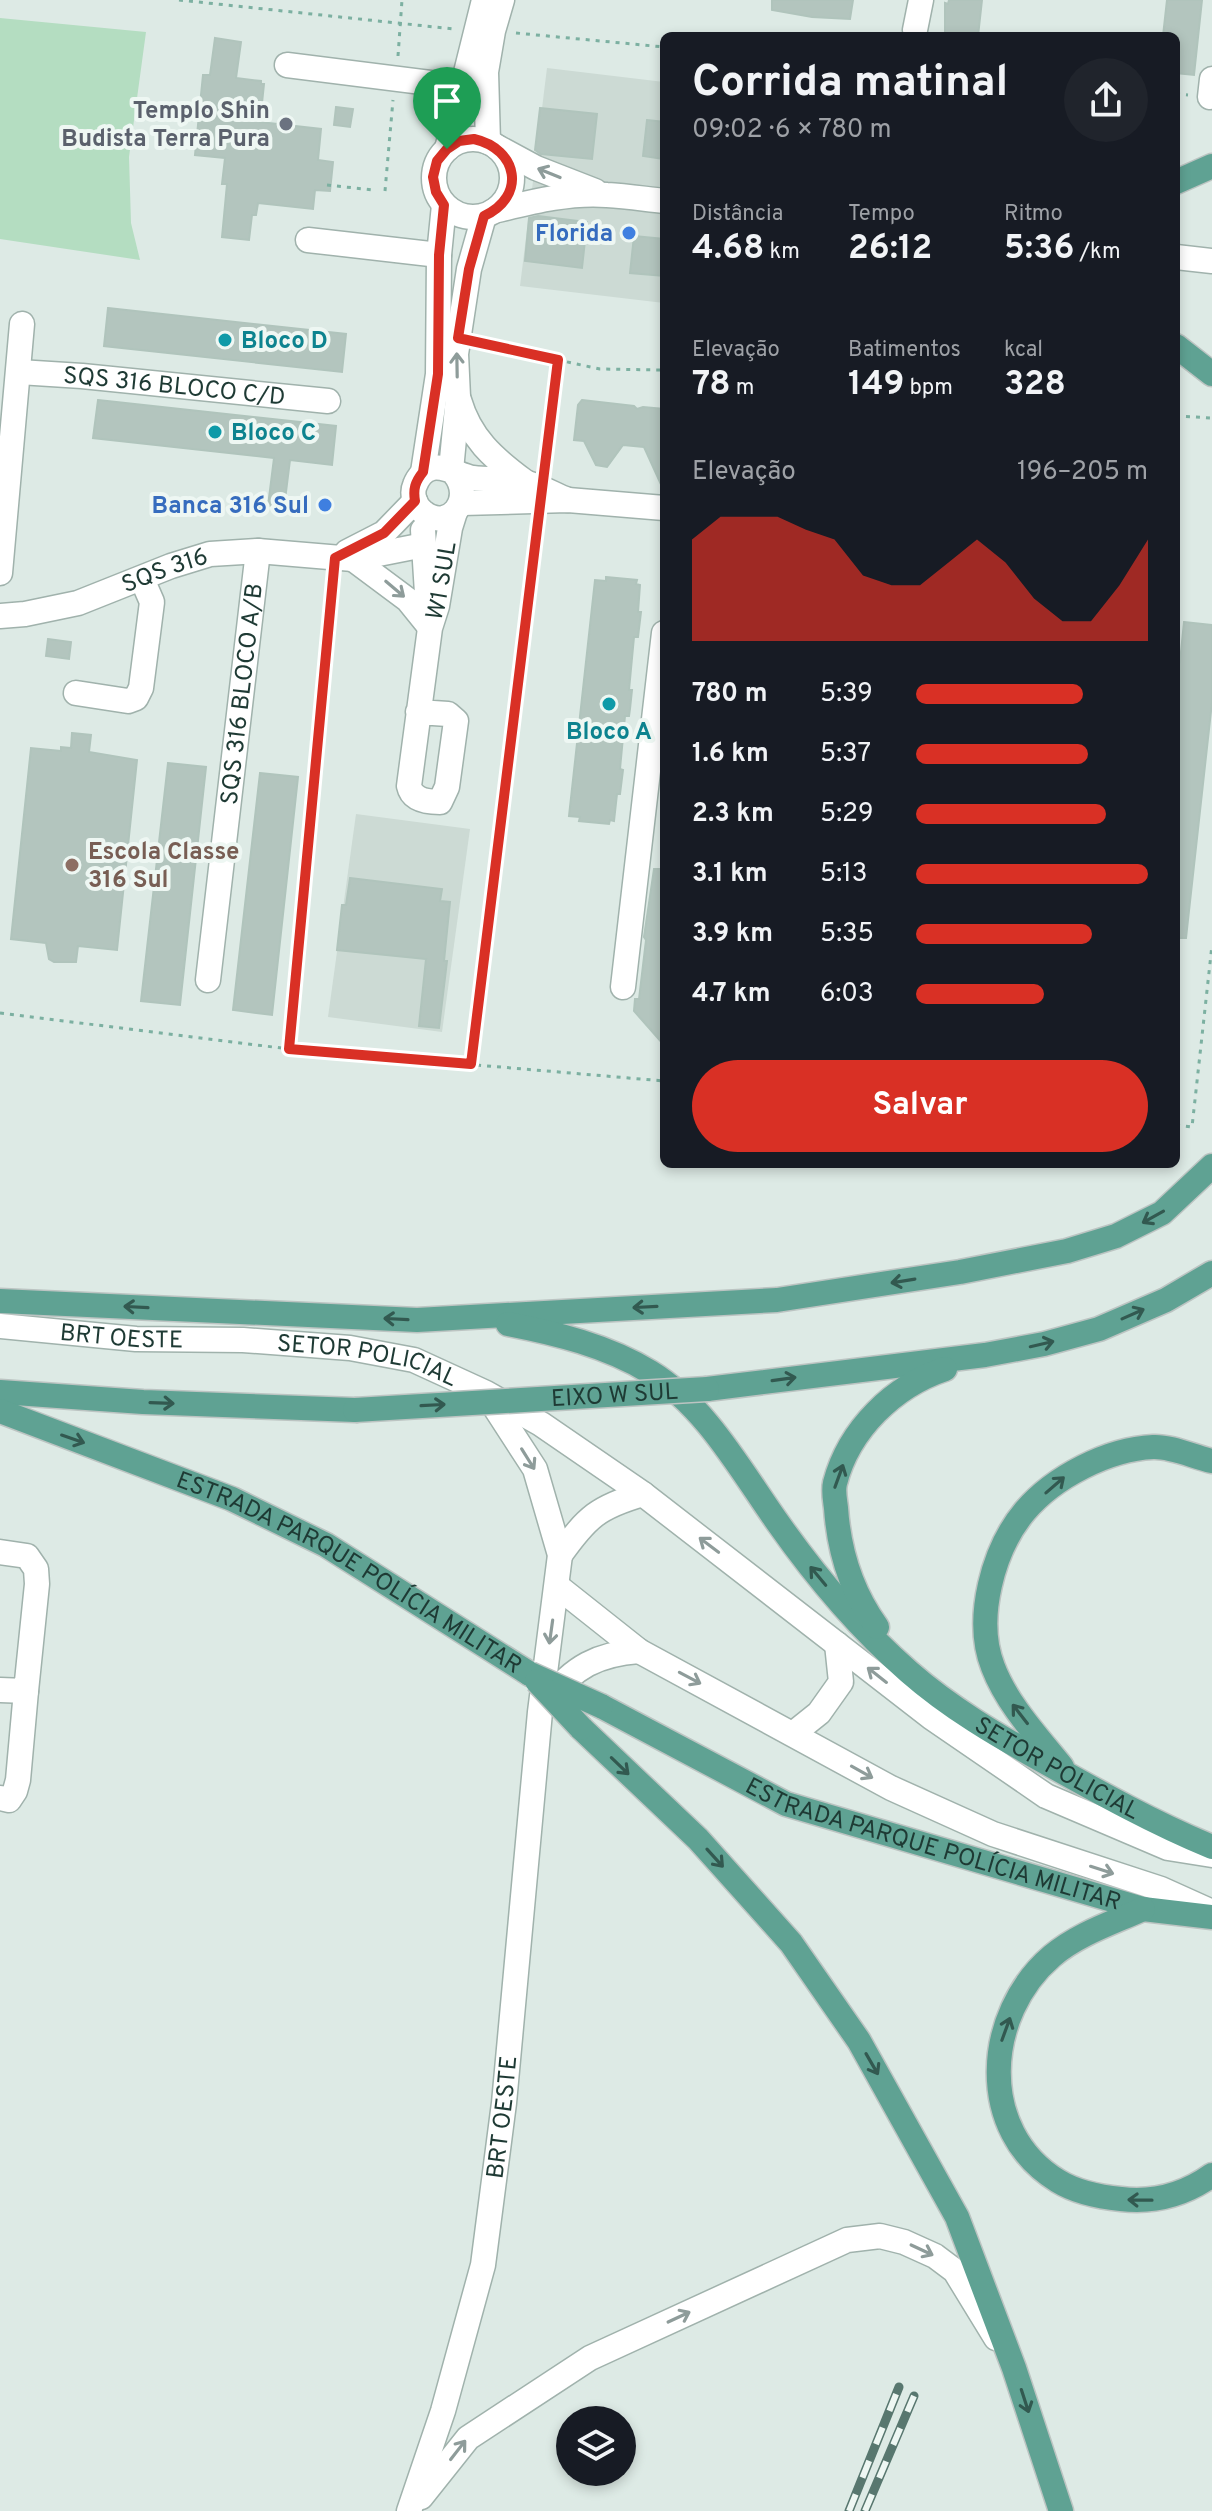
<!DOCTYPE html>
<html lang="pt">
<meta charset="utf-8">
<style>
body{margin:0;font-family:Overpass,sans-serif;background:#20242c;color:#f1f3f6;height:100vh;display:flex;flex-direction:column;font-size:30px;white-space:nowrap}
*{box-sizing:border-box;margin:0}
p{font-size:26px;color:#9ea1a6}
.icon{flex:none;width:44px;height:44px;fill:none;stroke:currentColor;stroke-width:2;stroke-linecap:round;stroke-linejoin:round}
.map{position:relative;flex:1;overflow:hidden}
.sheet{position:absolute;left:660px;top:32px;width:520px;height:1136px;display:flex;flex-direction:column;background:#171b24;border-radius:12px;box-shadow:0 4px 12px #0003}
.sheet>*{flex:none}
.fabs{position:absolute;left:556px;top:2406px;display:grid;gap:16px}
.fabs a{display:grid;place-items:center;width:80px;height:80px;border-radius:50%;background:#171b24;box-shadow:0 4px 12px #0003;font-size:40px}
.pin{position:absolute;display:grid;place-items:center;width:68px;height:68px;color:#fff;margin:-82px -34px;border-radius:50% 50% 50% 0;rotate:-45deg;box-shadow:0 0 8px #0007}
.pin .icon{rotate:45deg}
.round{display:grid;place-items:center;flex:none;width:84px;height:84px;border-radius:42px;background:#20242c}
.head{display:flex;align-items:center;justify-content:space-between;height:136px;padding:0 32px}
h1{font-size:44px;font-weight:700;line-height:60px}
.figures{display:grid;grid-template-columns:repeat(3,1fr);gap:12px;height:136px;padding:8px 32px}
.figures div{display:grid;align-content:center}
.figures b{font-size:34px;font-weight:700}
.figures small{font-size:22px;font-weight:400}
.figures p{font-size:22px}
.chart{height:224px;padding:16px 32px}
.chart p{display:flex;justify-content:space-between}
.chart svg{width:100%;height:144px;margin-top:8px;fill:#d93025;opacity:.7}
.primary-button{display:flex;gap:16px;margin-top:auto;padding:16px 32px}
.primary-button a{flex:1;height:92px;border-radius:48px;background:#d93025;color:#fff;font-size:32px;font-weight:700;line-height:92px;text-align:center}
ul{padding:0 32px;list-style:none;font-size:26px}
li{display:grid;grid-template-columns:128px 96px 1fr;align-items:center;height:60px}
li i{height:20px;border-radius:10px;background:#d93025}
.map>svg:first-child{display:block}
.built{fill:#ccdad4}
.green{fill:#b4ddc1}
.building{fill:#b3c5be;stroke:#b0c4bc;stroke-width:2}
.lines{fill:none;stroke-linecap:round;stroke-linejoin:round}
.minor-casing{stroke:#a0b2ac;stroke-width:27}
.major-casing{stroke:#bcc4c2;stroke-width:27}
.path{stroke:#7cb0a1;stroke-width:3;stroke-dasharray:4 6;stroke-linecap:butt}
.minor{stroke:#fff;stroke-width:24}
.major{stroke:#5fa293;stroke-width:24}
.rail-casing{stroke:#58776f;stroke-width:9}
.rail{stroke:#eef7f3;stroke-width:6;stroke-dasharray:18;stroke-linecap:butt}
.major-bridge-casing{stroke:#bcc4c2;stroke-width:27;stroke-linecap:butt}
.major-bridge{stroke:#5fa293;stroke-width:24}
.oneway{stroke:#8e9c9a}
.oneway2{stroke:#325950}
.route-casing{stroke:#fff;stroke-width:16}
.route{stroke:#d93025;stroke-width:10}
.worship-dot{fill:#6b7280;stroke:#eef7f3;stroke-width:3}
.shop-dot{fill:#3f7fe0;stroke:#eef7f3;stroke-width:3}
.culture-dot{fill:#0f9aa8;stroke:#eef7f3;stroke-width:3}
.education-dot{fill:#8d6e63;stroke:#eef7f3;stroke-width:3}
.labels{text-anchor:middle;stroke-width:8;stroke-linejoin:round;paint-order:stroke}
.worship-label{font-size:24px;font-weight:bold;fill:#5b616d;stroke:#eef7f3;text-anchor:end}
.shop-label{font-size:24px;font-weight:bold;fill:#366cbe;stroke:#eef7f3;text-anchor:end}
.culture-label{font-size:24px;font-weight:bold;fill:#0d838f;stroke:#eef7f3;text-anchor:start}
.street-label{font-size:24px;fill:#1e3a34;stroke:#eef7f3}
.education-label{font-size:24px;font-weight:bold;fill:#785e54;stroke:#eef7f3;text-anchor:start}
</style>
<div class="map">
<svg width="1212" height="2511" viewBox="0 0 1212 2511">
<rect width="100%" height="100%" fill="#ddeae5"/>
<g class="built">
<path d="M 547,68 L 664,82 L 664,303 L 520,286 Z"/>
<path d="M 356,814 L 470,829 L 442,1032 L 328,1017 Z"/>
</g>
<path class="green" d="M 0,18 L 146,32 L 129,157 L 131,223 L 140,260 L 0,239 Z"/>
<g class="building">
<path d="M 772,0 L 853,0 L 850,19 L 812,17 L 772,10 Z"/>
<path d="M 949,0 L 982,0 L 978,36 L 945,36 L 945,3 L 948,4 Z"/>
<path d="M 1167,0 L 1202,0 L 1194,75 L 1176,73 L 1176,36 L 1163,36 Z"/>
<path d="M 215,38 L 241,42 L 236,78 L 261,81 L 261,84 L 264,84 L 260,122 L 321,129 L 318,160 L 333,162 L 330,191 L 315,190 L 313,209 L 258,203 L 256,215 L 252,215 L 249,240 L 222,237 L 227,184 L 222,184 L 225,158 L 195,155 L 203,75 L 210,75 Z"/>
<path d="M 336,107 L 353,109 L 350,127 L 334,125 Z"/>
<path d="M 540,108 L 597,114 L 592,159 L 541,154 L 535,150 Z"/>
<path d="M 647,120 L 664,122 L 664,159 L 643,156 Z"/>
<path d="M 538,216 L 587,222 L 582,268 L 525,261 L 529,218 Z"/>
<path d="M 634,236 L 664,239 L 664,276 L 630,273 Z"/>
<path d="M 108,308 L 346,334 L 342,372 L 104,346 Z"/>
<path d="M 98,400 L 336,426 L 332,465 L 290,460 L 284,508 L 268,506 L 274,458 L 93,438 Z"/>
<path d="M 582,400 L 634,406 L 637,409 L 643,407 L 664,409 L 664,491 L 644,447 L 623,445 L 607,467 L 596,465 L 584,441 L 574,440 L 578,405 Z"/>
<path d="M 606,577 L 637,580 L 636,584 L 640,585 L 638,612 L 641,612 L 638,637 L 634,637 L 629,690 L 632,690 L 630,709 L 629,716 L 625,716 L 620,769 L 623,770 L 620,794 L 617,794 L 614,821 L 610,820 L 609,824 L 579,821 L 580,817 L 569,816 L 595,580 L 606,581 Z"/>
<path d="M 1184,622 L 1212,625 L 1212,702 L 1186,938 L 1176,938 L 1176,661 L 1180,662 Z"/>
<path d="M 48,639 L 71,642 L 69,659 L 46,656 Z"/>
<path d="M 72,733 L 91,735 L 89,752 L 137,760 L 117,950 L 78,946 L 76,962 L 54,962 L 49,959 L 46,943 L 11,939 L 31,748 L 61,751 L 61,747 L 71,748 Z"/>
<path d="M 168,763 L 206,767 L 180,1005 L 141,1001 Z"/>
<path d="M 260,773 L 298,777 L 272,1015 L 233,1010 Z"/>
<path d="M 654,869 L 664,869 L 664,1045 L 634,1011 L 635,999 L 639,999 L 646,940 L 644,937 Z"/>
<path d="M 350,878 L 442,889 L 440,901 L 450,902 L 444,961 L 447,961 L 439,1028 L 419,1026 L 426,959 L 337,950 L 342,905 L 346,905 Z"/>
</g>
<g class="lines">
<defs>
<g id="minor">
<path d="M 915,30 L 921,0"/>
<path d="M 287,65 L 462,87"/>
<path d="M 1210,97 L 1212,79"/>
<circle cx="473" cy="178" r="39"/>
<path d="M 488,142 L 486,72 L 493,31 L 502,0"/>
<path d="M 497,147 L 536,168 L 595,191"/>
<path d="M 447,149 L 484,0"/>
<path d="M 494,211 C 531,202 569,192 607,195 C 626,196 645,199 664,201"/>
<path d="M 308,240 L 439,255"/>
<path d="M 1176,257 L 1212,261"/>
<path id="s1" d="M 19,372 L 82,376 L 328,401"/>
<path d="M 459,400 C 470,438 493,458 524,481"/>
<path d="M 451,470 L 458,397 L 456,354 L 469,269 L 484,216"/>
<path d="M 423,472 L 438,374 L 439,255 L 444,205"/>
<path d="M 454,473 C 476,499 448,533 423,512 C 415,506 411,494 415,485 C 418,477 424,470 432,468 C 446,465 460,476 473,478 C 490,480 506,479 522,482 C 537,484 554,495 568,500"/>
<path d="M 462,503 L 568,500 L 664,508"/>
<path d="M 423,530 L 428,609"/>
<path d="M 347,552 L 384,533 L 415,501"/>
<path d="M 353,559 L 408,600 L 429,626"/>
<path d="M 0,573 L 22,324"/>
<path id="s2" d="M 0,616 L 25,614 L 78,603 L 171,566 L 210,554 L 258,551 L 353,559 L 424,545"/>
<path d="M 76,693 L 128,701 L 136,698 L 141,688 L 152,602 L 142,579"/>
<path id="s3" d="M 418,712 L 448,714 L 456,721 L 447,787 L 440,802 C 427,802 412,800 409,786 L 430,628 L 437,606 L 450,528 L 455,512"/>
<path id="s4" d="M 208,980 L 258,551"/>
<path d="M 623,987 L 664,633"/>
<path id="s5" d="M 0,1326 L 136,1339 L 243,1340 L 350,1348 L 414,1360 L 486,1393 L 541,1424 L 643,1494 L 931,1717 L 1046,1796 L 1168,1848 L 1212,1855"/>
<path d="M 0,1552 L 27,1556 L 36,1569 L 37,1584 L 26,1691 L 0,1690"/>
<path d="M 560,1555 C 587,1517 598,1507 643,1494"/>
<path d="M 557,1586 L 639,1651 L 891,1788 L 993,1834 L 1161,1889 L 1212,1912"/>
<path d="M 548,1700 C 573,1667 598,1654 639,1651"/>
<path d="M 794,1733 L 819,1713 L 841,1682 L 837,1644"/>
<path d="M 0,1798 L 9,1800 L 15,1791 L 18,1780 L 26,1691"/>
<path d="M 421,2497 L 468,2438 L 590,2358 L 847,2240 L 880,2236 L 904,2242 L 935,2256 L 955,2271 L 996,2338"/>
<path id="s6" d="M 409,2511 L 443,2411 L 483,2265 L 504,2103 L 540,1712 L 560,1555 L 535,1469 L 487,1395"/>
</g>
<g id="major">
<path d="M 1176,182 L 1212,166"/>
<path d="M 1176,346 L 1212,374"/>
<path d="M 0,1301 L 417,1320 L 777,1300 L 960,1272 L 1067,1251 L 1116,1236 L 1162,1213 L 1212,1166"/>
<path id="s7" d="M 508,1324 C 555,1333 608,1346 650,1372 C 706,1406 741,1471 778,1523 C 816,1577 860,1629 909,1672 C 950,1708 998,1736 1045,1762 C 1100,1793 1154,1823 1212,1847"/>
<path d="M 707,1389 L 985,1355 L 1044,1344 L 1099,1329 L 1166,1300 L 1212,1273"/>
<path d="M 0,1392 L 143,1402 L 355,1410"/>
<path id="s8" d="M 0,1411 L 232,1499 L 326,1545 L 530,1674"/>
<path d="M 877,1627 C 851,1591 839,1552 836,1508 C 835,1500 833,1491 835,1483 C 849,1429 894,1386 945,1369"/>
<path id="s9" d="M 601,1706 L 786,1804 L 1143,1909 L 1212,1917"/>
<path d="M 581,1728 L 698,1839 L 791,1943 L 859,2041 L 957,2217 L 1014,2368 L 1061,2511"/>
<path d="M 1062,1767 C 1037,1736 1007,1704 993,1667 C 974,1619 993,1549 1025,1511 C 1054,1477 1108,1449 1153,1447 C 1171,1446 1194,1457 1212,1461"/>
<path d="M 1143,1909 C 1112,1923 1078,1934 1052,1956 C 984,2014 976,2131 1058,2181 C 1076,2192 1100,2197 1121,2199 C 1155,2203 1184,2195 1212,2175"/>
</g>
</defs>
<use href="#minor" class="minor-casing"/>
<use href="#major" class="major-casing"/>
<g class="path">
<path d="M 179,0 L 454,29"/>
<path d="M 516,33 L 664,47"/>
<path d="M 398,56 L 402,0"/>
<path d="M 1176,94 L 1188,95"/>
<path d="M 327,185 L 373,190"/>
<path d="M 385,191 L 393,100"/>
<path d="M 479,343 L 600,369 L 664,370"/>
<path d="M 1176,416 L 1212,418"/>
<path d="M 545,467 L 558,360"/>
<path d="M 0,1013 L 289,1049 L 664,1081"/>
<path d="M 289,1049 L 333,579"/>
<path d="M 471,1064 L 538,522"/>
<path d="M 1176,1125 L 1192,1127 L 1212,945"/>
</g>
<use href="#minor" class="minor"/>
<use href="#major" class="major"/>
<defs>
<g id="rail">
<path d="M 849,2511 L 899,2387"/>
<path d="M 865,2511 L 914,2396"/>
</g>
</defs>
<use href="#rail" class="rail-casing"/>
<use href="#rail" class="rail"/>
<defs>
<g id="major-bridge">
<path id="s10" d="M 355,1410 L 707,1389"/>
<path d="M 530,1674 L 601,1706"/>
<path d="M 537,1681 L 581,1728"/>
</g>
</defs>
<use href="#major-bridge" class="major-bridge-casing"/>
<use href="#major-bridge" class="major-bridge"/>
</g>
<defs><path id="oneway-shaft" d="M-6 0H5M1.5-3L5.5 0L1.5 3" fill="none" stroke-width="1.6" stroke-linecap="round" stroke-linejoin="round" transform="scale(2)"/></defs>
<g class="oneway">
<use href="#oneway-shaft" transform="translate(549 173) rotate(-158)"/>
<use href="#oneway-shaft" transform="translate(457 365) rotate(-91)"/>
<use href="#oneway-shaft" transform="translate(395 589) rotate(40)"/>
<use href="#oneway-shaft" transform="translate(528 1459) rotate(58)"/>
<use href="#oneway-shaft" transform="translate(709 1545) rotate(-143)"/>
<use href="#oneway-shaft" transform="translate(551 1632) rotate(98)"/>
<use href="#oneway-shaft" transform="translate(877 1675) rotate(-142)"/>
<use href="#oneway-shaft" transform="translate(690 1678) rotate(28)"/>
<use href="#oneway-shaft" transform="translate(862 1772) rotate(29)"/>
<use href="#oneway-shaft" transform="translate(1102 1870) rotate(18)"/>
<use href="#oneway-shaft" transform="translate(922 2250) rotate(25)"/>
<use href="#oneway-shaft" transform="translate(679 2317) rotate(-25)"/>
<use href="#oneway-shaft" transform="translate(458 2450) rotate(-52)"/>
</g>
<g class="oneway2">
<use href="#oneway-shaft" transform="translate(1153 1217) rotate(151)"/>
<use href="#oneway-shaft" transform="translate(903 1281) rotate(171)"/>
<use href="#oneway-shaft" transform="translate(136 1307) rotate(-177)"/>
<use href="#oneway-shaft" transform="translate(645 1307) rotate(177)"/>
<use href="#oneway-shaft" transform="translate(1133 1314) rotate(-24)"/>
<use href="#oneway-shaft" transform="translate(396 1319) rotate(-177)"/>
<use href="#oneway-shaft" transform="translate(1042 1344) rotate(-13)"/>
<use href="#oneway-shaft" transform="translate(784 1379) rotate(-8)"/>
<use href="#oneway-shaft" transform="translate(162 1403) rotate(2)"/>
<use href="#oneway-shaft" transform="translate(433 1405) rotate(-3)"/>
<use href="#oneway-shaft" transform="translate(73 1439) rotate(19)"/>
<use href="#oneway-shaft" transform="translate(839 1476) rotate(-70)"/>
<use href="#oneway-shaft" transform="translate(1055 1485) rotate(-41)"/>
<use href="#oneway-shaft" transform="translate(818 1576) rotate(-130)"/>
<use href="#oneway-shaft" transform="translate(1020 1714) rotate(-128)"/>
<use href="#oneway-shaft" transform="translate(620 1766) rotate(44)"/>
<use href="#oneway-shaft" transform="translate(715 1858) rotate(48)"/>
<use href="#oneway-shaft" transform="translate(1006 2029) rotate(-70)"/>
<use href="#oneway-shaft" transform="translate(872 2064) rotate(60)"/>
<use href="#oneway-shaft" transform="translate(1140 2200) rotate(-179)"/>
<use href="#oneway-shaft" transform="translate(1025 2401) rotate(72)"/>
</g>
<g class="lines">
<defs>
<path id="route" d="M 474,139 C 518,149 527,196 484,216 L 469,269 L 458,338 L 558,360 L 471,1064 L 289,1049 L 335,558 L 384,533 L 415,501 C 413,489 415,482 423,472 L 438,374 L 439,255 L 444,205 L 436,192 L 433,177 L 437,161 L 447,149 L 459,141 Z"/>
</defs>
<use href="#route" class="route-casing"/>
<use href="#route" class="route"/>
</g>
<circle class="worship-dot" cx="286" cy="124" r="8"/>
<g class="shop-dot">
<circle cx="629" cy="233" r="8"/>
<circle cx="325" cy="505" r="8"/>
</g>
<g class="culture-dot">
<circle cx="225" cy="340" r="8"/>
<circle cx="215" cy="432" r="8"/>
<circle cx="609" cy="704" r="8"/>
</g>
<circle class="education-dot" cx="72" cy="865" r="8"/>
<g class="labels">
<g class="worship-label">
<text x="270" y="118">Templo Shin<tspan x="270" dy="28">Budista Terra Pura</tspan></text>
</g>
<g class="shop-label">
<text x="613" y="241">Florida</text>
<text x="309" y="513">Banca 316 Sul</text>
</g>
<g class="culture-label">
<text x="241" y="348">Bloco D</text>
<text x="231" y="440">Bloco C</text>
<text x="609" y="739" text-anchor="middle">Bloco A</text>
</g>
<g class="street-label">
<text dy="8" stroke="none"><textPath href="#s1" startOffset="156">SQS 316 BLOCO C/D</textPath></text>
<text dy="8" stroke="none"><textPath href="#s2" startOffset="172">SQS 316</textPath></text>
<text dy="8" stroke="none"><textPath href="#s3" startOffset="370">W1 SUL</textPath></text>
<text dy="8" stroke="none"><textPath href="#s4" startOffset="288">SQS 316 BLOCO A/B</textPath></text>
<text dy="8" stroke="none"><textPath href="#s5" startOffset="122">BRT OESTE</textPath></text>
<text dy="8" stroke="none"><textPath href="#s5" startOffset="370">SETOR POLICIAL</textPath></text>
<text dy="8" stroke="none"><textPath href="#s10" startOffset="260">EIXO W SUL</textPath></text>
<text dy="8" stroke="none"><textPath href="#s8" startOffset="386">ESTRADA PARQUE POLÍCIA MILITAR</textPath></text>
<text dy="8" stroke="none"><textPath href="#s7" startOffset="726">SETOR POLICIAL</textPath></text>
<text dy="8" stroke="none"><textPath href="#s9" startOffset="362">ESTRADA PARQUE POLÍCIA MILITAR</textPath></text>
<text dy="8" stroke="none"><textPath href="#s6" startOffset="406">BRT OESTE</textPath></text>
</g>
<g class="education-label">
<text x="88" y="859">Escola Classe<tspan x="88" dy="28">316 Sul</tspan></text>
</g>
</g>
</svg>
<div class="fabs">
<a><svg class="icon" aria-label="layers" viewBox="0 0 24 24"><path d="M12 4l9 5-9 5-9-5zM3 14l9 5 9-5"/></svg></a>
</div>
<div class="pin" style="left:447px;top:149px;background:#1e9e55"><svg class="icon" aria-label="arrive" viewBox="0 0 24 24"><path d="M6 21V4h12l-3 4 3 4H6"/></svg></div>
<section class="sheet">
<div class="head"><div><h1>Corrida matinal</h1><p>09:02 · 6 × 780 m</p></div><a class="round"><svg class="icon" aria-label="share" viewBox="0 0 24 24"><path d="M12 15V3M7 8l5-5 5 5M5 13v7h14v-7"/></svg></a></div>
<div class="figures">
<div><p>Distância</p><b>4.68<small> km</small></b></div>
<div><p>Tempo</p><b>26:12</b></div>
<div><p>Ritmo</p><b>5:36<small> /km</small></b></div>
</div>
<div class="figures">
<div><p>Elevação</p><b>78<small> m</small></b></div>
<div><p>Batimentos</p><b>149<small> bpm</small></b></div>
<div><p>kcal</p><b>328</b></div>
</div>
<div class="chart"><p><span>Elevação</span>196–205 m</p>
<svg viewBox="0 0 160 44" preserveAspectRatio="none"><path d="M0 44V13L10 6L20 6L30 6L40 10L50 13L60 24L70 27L80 27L90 20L100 13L110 20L120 31L130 38L140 38L150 27L160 13V44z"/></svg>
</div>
<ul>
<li><b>780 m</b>5:39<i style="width:72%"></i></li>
<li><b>1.6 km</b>5:37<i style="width:74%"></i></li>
<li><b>2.3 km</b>5:29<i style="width:82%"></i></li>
<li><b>3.1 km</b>5:13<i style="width:100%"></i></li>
<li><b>3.9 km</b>5:35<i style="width:76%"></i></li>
<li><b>4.7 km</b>6:03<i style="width:55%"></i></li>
</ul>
<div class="primary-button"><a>Salvar</a></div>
</section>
</div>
